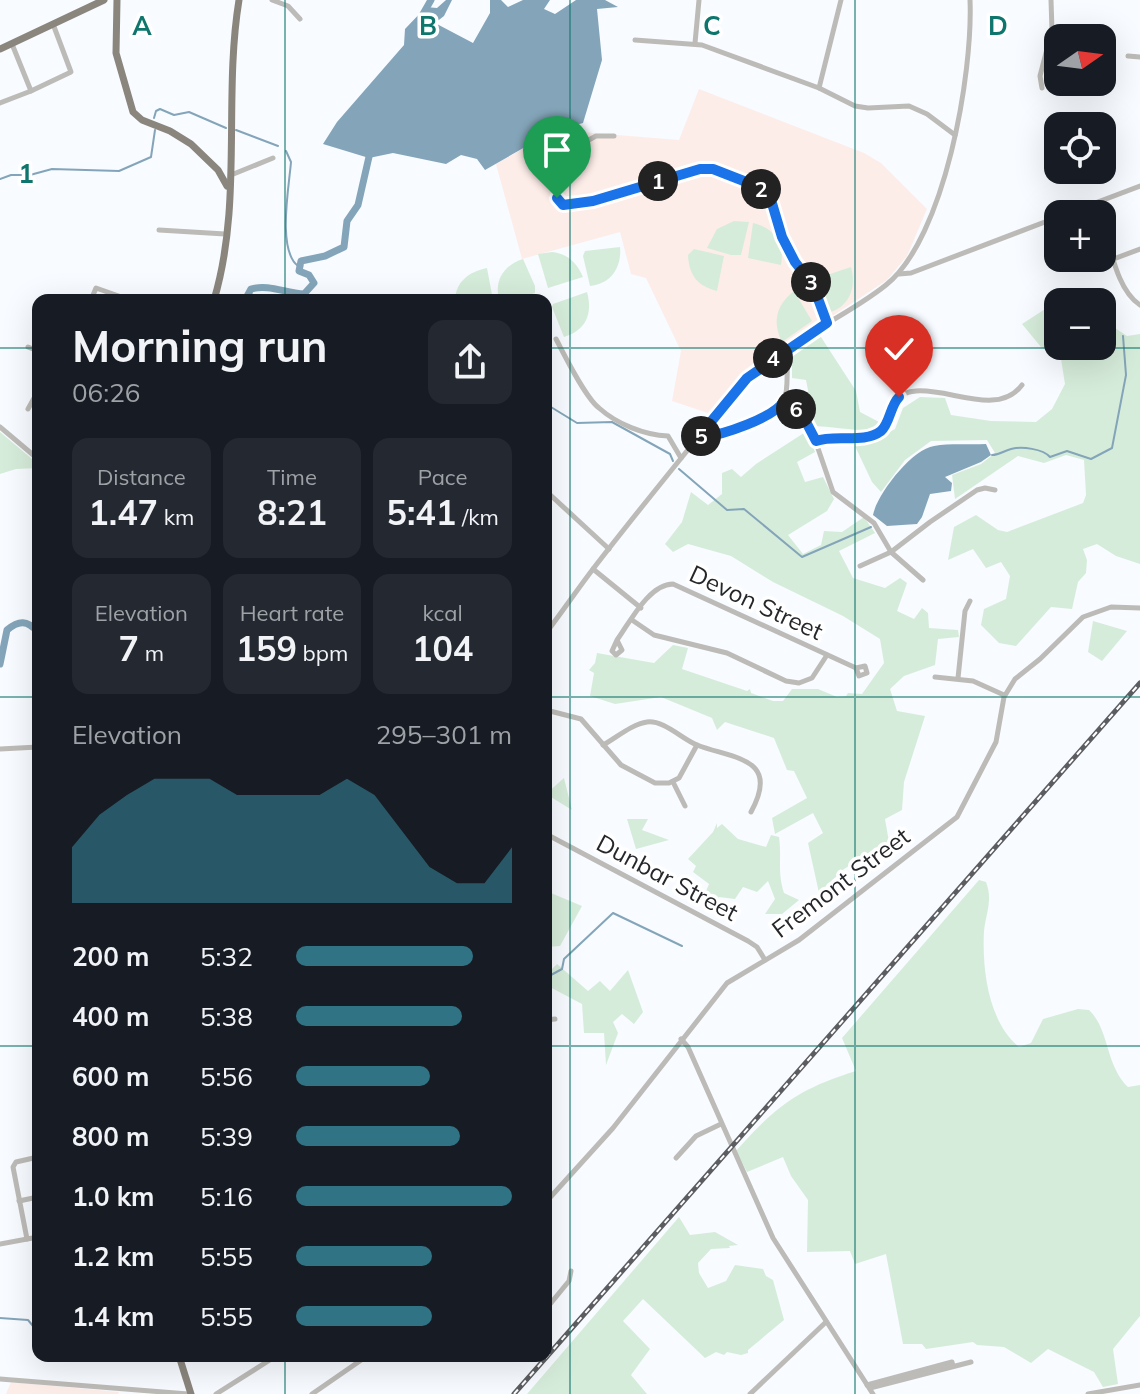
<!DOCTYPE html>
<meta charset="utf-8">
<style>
body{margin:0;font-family:Mulish,sans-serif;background:#242831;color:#f1f3f6;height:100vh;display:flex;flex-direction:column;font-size:30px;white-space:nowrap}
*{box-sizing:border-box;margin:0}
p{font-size:26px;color:#9ea1a6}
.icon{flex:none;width:44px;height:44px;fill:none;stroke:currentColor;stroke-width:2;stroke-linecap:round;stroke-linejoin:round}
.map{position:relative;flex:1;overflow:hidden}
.side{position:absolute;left:32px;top:294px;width:520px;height:1068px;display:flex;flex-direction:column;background:#171b24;border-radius:16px;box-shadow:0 8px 32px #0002}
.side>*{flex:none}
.needle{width:52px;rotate:76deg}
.fabs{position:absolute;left:1044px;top:24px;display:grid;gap:16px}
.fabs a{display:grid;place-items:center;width:72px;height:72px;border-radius:16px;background:#171b24;box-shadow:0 8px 32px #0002;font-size:40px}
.pin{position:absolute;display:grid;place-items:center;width:68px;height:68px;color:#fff;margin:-82px -34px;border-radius:50% 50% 50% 0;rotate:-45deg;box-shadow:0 0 8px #0007}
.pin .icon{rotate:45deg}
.km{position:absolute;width:40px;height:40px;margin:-20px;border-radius:50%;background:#222;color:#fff;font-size:22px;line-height:40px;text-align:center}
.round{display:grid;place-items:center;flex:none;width:84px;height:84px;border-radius:16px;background:#242831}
.headline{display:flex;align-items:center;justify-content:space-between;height:136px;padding:0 40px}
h1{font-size:44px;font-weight:700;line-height:60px}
.stats{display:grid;grid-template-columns:repeat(3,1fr);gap:12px;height:136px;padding:8px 40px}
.stats div{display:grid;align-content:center;border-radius:16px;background:#242831;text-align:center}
.stats b{font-size:34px;font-weight:700}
.stats small{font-size:22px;font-weight:400}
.stats p{font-size:22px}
.chart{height:224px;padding:16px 40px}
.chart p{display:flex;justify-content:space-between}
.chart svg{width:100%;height:144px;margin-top:8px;fill:#307384;opacity:.7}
ul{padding:0 40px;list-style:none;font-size:26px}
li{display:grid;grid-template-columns:128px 96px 1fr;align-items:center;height:60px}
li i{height:20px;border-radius:10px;background:#307384}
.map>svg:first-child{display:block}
.education{fill:#fdede9}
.green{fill:#d6ecda}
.water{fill:#84a5b9}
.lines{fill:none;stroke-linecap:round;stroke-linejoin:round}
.stream{stroke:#84a5b9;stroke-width:2}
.river{stroke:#84a5b9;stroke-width:7}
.minor{stroke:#bdbbb7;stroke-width:5}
.major{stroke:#8a867e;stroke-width:7}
.rail-casing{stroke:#5b5d61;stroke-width:5}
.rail{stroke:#fff;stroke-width:2;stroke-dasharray:6;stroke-linecap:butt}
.route-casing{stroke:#fff;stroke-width:16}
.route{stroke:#1a73e8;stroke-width:10}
.grid{fill:none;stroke:#0f766e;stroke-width:2;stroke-opacity:0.55}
.labels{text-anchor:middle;stroke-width:7;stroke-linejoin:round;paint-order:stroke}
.street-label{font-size:24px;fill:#25272b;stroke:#fff}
.grid-label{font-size:26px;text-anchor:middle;font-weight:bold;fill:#0f766e;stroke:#fff;stroke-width:7;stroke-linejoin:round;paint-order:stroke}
</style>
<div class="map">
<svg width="1140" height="1394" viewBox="0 0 1140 1394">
<rect width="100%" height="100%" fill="#f8fbff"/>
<g class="education">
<path d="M 699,89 L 864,153 L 881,163 L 927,209 L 907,256 L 887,280 L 764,361 L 741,380 L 711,414 L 672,401 L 681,351 L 646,278 L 631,274 L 620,232 L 522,259 L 496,164 L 556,130 L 679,140 Z"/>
<path d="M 11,1382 L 119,1392 L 118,1394 L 6,1394 Z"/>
</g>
<g class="green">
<path d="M 734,221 L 749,222 L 741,255 L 731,255 L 707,248 L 717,229 Z"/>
<path d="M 753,223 C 774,228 785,243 781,265 L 748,258 Z"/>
<path d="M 620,247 C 622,267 611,284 590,286 L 583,256 L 585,251 Z"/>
<path d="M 694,249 L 724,256 L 717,291 C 697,286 689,275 688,255 Z"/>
<path d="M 552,252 C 568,254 577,263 583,277 L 548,288 L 538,254 Z"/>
<path d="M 523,259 L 535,286 L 535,293 L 516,300 L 499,300 C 494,280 504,265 523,259 Z"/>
<path d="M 851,267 C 857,288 849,308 827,313 L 818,278 Z"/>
<path d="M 487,268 L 493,300 L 455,300 C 456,281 469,272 487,268 Z"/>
<path d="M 794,291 L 812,321 L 782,342 C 772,322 776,305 794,291 Z"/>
<path d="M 587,292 C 593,314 586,330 564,337 L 552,307 L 553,304 Z"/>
<path d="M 1053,304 L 1058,312 L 1058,346 L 1102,346 L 1103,320 L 1127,336 L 1140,334 L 1140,564 L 1116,556 L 1097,544 L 1083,549 L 1087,560 L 1086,573 L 1078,582 L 1072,609 L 1051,607 L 1016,646 L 999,643 L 981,625 L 984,609 L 1006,599 L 1010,576 L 1001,562 L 986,568 L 973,549 L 948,560 L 954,527 L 976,515 L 998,530 L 1007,532 L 1083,503 L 1086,495 L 1084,460 L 1066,455 L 1044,463 L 1018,456 L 955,499 L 952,475 L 981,464 L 995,453 L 987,440 L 931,441 L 905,460 L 881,492 L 872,482 L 854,444 L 869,443 L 895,429 L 903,408 L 920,397 L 945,398 L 951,415 L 991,421 L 1036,422 L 1052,409 L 1065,384 L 1061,359 L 1041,347 L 1022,324 Z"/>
<path d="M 819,334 L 856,391 L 860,412 L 881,423 L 875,430 C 854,431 836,427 815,426 L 796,403 L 809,395 L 806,380 L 792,378 L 792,351 Z"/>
<path d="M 807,431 L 815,452 L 797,462 L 805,482 L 823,477 L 834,499 L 827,511 L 788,535 L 803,554 L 821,545 L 824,531 L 842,532 L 864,517 L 875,533 L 839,551 L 853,578 L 885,588 L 900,578 L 907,583 L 897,611 L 914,619 L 922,608 L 928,613 L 929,628 L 958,630 L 959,637 L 938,639 L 935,665 L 904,676 L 890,689 L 897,711 L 925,716 L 904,782 L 902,810 L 885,819 L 889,842 L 844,869 L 819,893 L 808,843 L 823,833 L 813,813 L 775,834 L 772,818 L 807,798 L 794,771 L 787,770 L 774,738 L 725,722 L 717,730 L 712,718 L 661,697 L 615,704 L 590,696 L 594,673 L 589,670 L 595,663 L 597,653 L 654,663 L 673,645 L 688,648 L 682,669 L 747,691 L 750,689 L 751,693 L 773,701 L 783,701 L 792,689 L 818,689 L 837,697 L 846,696 L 848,693 L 862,694 L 884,663 L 880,639 L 843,616 L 773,582 L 731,556 L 688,544 L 673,552 L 665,544 L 682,522 L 691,492 L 708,505 L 722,494 L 722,473 L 732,469 L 741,477 L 756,464 Z"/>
<path d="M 0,432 L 38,464 L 38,468 L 16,469 L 0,474 Z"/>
<path d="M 1093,621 L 1127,631 L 1102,661 L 1088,652 Z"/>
<path d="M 564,778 L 572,810 L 546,794 Z"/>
<path d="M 627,819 L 648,819 L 642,830 L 669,840 L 636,849 Z"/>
<path d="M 717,823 L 717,828 L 722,824 L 738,839 L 766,847 L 771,835 L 779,837 C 782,859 777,871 784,893 L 799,900 L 782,914 L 765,914 L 775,899 L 768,881 L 757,892 L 743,887 L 735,899 L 719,897 L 711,908 L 705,904 L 708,897 L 704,896 L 709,884 L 693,872 L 696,866 L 688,859 L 713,832 Z"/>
<path d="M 979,880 L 986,882 C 993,900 986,913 984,931 C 982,968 988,1022 1019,1047 L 1031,1043 L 1043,1019 L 1078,1009 L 1089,1010 C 1110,1030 1105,1065 1128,1087 L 1140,1085 L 1140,1316 L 1113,1349 L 1118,1384 L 1103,1387 L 1094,1372 L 1048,1349 L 1031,1363 L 1004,1347 L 977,1345 L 973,1342 L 926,1349 L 922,1344 L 903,1344 L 886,1254 L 855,1264 L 850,1251 L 807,1252 L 808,1200 L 791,1176 L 783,1157 L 747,1172 L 736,1151 C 776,1106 798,1089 856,1071 L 842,1038 Z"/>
<path d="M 546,891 L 582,906 L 560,946 L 546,947 Z"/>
<path d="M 557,964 L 588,991 L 600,981 L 610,991 L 628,970 L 643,1012 L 634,1024 L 622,1014 L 613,1022 L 618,1033 L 606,1065 L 604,1033 L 584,1033 L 582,1004 L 546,985 L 546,975 Z"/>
<path d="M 679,1217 L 690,1235 L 715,1232 L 738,1245 L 729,1246 L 730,1248 L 711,1249 L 698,1263 L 699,1273 L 708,1288 L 726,1281 L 735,1265 L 763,1269 L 766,1276 L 773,1280 L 784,1320 L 748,1350 L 748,1353 L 741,1355 L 727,1352 L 724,1355 L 716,1352 L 705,1358 L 643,1299 L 623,1321 L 650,1349 L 631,1375 L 647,1394 L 527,1394 Z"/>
</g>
<g class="water">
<path d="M 446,0 L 452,0 L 444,16 L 435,23 L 473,43 L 490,13 L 490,0 L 501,0 L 508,7 L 523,0 L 550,0 L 544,9 L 555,14 L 576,0 L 605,0 L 618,7 L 597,9 L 602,60 L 583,123 L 553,131 L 485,170 L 477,159 L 461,155 L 446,164 L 393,153 L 369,158 L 323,144 L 337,122 L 404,45 L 405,29 L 426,7 L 437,8 Z"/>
<path d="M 986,444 L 991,455 L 981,462 L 945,477 L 952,483 L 951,491 L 930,494 L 922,517 L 917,524 L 887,526 L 873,515 C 877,494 912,449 934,446 C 950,443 969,445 986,444 Z"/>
</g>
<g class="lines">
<g class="stream">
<path d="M 154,118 L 156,111 L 160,109 L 174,115 L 189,112 L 226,128"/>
<path d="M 236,130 L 278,146"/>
<path d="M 286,151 L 291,162 C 289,187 277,250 298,266"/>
<path d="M 0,179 L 11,175 L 30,175 L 52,169 L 119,171 L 151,157 L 155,130"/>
<path d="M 546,404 L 577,423 L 612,422 L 670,454 L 673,461"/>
<path d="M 992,455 C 1000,455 1003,451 1011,449 C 1022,446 1043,449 1050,457 L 1067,451 L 1091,459 L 1112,448 L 1126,375 L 1123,336"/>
<path d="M 679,469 L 727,510 L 744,509 L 802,557 L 871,527"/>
<path d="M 546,990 L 551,975 L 562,969 L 564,959 L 613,913 L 682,946"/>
<path d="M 0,1318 L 28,1320 L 33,1326 L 38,1327"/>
</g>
<g class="river">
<path d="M 423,14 L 431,0"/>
<path d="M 245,300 L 251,289 C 269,284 285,293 304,294 L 314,283 L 309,275 L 299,271 L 301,261 L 325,256 L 344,247 L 347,221 L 358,205 L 371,148"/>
<path d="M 0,664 L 7,630 C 19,620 27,620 38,632"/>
</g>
<g class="minor">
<path d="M 272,0 L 288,6 L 300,19"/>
<path d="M 1052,30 L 1068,38"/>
<path d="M 635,40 L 702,45 L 819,88 L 855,106 L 868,108 L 909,106 L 927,114 L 955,135"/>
<path d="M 695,43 L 699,0"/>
<path d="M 12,44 L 31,91 L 71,72 L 53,24"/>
<path d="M 1128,56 L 1140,57"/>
<path d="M 819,88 L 841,0"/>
<path d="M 1042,88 L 1040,76 L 1052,30 L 1051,0"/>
<path d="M 0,103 L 31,91"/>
<path d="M 614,136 L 596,136 L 556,158 C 551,170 554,193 561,204 L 593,201 L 700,169 C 716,168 758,183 768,195 C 777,206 777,223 782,236 C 789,254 801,266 812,282 C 819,294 821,310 827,323"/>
<path d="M 231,175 L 273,158"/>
<path d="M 1095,203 L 1099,214"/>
<path d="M 1066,214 L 1140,186"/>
<path d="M 1102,222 C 1111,247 1116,289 1140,305"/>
<path d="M 159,230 L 225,234"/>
<path d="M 1111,260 L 1140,249"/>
<path d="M 899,274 L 911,273 L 1058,217"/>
<path d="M 91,300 L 96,288 L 130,300"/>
<path d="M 556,339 C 565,356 585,397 599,408 C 617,424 644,435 668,436 L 681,458"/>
<path d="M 28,347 L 38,351"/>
<path d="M 784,401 L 798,411 L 811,428 L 833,492 L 874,523 L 891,552 L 923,580"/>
<path d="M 28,409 L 38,391"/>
<path d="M 0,427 L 38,459"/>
<path d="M 700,435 L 706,438 C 725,431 777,421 784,401 C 789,389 786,371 788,357"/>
<path d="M 816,441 C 835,435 867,444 882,430 C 896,416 887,393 916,391 C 950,388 998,417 1022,385"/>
<path d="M 546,491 L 609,549"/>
<path d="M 860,566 L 891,552 L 930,522 L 977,490 L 985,488 L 995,490"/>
<path d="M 593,569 L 641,608"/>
<path d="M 632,620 L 654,635 L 727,653 L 786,681 L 799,683 L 812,678 L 827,655"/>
<path d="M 546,633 C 562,612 577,590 593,569 C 626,526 661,483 695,441 C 710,422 724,401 741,384 C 782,342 841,321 886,285 C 945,238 973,73 970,0"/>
<path d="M 617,640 L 612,651 L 616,655 L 622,650 L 617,640 C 630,622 649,584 673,584 L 856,668 L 865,666 L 867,673 L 859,676 L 856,668"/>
<path d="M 935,677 L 973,681 L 1004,695"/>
<path d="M 958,678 L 965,611 L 970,601"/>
<path d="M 546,710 L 581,719 L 621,765 L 655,783 L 669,783 L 679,778 L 697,745"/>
<path d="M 603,745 C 616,738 632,724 647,722 C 664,720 682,739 697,745 C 733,759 781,757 751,812"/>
<path d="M 0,749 L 38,747"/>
<path d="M 673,782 L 685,806"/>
<path d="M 546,834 L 748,941 L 757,947 L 765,960"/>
<path d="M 546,1020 L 555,1019"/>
<path d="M 681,1039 L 688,1047 L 773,1238 L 873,1394"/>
<path d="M 676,1158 L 696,1136 L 721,1124"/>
<path d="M 19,1201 L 38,1197"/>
<path d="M 546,1202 L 613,1128 L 727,983 L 799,940 L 957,817 L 996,742 L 1004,697 L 1015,679 L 1040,659 L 1083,617 L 1111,607 L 1140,608"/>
<path d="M 27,1239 L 13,1167 L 16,1162 L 38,1157"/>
<path d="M 0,1244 L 38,1237"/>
<path d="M 546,1309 L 569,1281 L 571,1271"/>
<path d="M 0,1379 L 188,1394"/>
<path d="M 867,1385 L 952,1362 L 953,1366"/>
<path d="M 870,1388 L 971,1362"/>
<path d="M 216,1394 L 276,1356"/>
<path d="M 312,1394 L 367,1356"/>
<path d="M 750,1394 L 826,1322"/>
<path d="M 1088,1394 L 1140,1385"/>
</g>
<g class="major">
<path d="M 117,0 L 116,53 L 133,112 L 142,120 L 170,131 L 191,144 L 218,170 L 227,186"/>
<path d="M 0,49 L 104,0"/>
<path d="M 214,300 C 243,203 223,98 239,0"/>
<path d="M 179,1356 L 191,1394"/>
</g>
<defs>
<path id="rail" d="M 514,1394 L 1140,683"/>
</defs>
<use href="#rail" class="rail-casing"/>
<use href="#rail" class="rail"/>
</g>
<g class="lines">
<defs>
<path id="route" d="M 557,198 L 563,205 L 593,201 L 700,169 L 713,169 L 754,185 L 766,192 L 771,200 L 782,237 L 795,262 L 813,285 L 827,323 L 747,378 L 700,435 L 703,437 C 722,435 774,418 784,401 L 804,418 L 816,441 C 835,434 864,444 881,431 C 890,423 890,406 899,397"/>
</defs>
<use href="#route" class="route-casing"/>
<use href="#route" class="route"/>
</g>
<path class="grid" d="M 285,0 L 285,300M 570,0 L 570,1394M 855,0 L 855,1394M 0,348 L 38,348M 546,348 L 1140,348M 0,697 L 38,697M 546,697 L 1140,697M 0,1046 L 38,1046M 546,1046 L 1140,1046M 285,1356 L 285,1394"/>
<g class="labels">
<g class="street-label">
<text transform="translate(756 603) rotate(25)" y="8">Devon Street</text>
<text transform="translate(667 878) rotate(28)" y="8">Dunbar Street</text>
<text transform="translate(841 883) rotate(-37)" y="8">Fremont Street</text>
</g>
</g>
<g class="grid-label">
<text x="142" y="35">A</text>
<text x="428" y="35">B</text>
<text x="712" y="35">C</text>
<text x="998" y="35">D</text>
<text x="26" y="183">1</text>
</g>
</svg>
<div class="fabs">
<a><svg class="needle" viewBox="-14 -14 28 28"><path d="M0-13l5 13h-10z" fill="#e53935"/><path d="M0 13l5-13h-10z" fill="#9ea1a6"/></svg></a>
<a><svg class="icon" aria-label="locate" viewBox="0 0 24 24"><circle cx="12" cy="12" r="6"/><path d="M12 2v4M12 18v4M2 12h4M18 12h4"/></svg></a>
<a>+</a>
<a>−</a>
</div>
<div class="pin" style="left:557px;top:198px;background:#1e9e55"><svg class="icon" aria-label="arrive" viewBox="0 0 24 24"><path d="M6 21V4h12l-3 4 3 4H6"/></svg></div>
<div class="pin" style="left:899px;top:397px;background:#d93025"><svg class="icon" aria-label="check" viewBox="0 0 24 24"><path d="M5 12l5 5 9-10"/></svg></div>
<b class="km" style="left:658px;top:181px">1</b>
<b class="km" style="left:761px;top:189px">2</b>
<b class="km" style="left:811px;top:282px">3</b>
<b class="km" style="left:773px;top:358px">4</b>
<b class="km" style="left:701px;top:436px">5</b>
<b class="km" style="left:796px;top:409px">6</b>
<section class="side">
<div class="headline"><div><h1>Morning run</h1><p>06:26</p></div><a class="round"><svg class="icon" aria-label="share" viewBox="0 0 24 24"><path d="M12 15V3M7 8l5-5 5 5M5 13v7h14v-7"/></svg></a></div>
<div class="stats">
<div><p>Distance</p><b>1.47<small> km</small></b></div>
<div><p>Time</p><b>8:21</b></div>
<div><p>Pace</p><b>5:41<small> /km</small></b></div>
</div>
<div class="stats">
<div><p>Elevation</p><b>7<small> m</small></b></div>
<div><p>Heart rate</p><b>159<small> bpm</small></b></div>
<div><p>kcal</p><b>104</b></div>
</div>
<div class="chart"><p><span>Elevation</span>295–301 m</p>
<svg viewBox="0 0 160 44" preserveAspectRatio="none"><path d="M0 44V27L10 17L20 11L30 6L40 6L50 6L60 11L70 11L80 11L90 11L100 6L110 11L120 22L130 33L140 38L150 38L160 27V44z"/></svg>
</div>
<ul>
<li><b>200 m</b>5:32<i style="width:82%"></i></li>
<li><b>400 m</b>5:38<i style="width:77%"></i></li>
<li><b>600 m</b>5:56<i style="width:62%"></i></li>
<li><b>800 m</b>5:39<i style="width:76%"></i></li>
<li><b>1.0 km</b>5:16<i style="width:100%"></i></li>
<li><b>1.2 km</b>5:55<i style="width:63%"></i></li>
<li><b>1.4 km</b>5:55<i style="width:63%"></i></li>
</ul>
</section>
</div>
